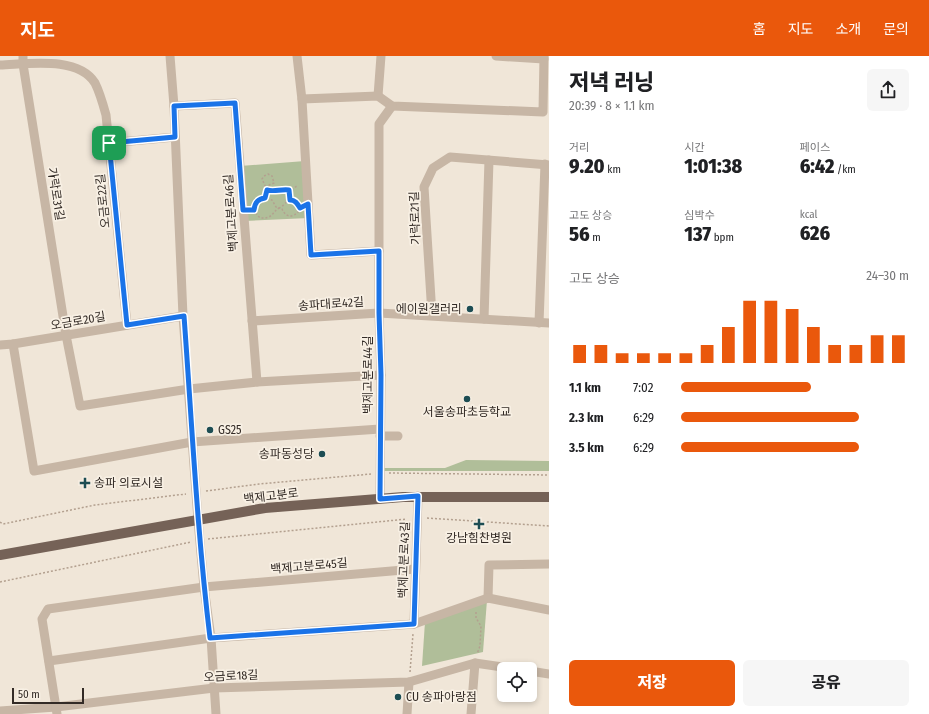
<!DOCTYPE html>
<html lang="ko">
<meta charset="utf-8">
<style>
body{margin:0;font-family:"Fira Sans Condensed","Noto Sans KR",sans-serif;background:#f6f6f6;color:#202124;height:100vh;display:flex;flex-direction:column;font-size:15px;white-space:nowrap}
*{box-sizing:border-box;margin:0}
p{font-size:13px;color:#757577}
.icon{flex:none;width:22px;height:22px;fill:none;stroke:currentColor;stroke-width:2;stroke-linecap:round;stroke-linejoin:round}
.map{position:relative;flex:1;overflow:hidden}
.side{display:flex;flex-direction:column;background:#fff;width:380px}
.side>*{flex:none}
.buttons{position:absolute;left:497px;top:606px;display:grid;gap:8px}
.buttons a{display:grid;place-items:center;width:40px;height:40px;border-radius:6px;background:#fff;box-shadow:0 2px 6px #0003;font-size:20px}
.scale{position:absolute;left:12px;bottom:10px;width:72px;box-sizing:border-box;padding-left:4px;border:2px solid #332b26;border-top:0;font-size:11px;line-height:14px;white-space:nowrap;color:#332b26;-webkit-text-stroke:3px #f8f0e4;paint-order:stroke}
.pin{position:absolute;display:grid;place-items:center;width:34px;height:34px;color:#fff;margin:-17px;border-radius:8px;box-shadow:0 2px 6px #0006}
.round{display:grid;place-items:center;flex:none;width:42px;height:42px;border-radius:6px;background:#f6f6f6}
.overview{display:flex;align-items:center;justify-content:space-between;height:68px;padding:0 20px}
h1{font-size:22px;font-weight:800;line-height:30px}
.figures{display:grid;grid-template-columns:repeat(3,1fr);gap:6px;height:68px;padding:4px 20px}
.figures div{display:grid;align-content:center}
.figures b{font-size:20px;font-weight:800}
.figures small{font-size:11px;font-weight:400}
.figures p{font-size:11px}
.chart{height:112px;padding:8px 20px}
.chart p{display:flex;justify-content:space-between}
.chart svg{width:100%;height:72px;margin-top:4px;stroke:#ea580c;stroke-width:6}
.action{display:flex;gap:8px;margin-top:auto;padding:8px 20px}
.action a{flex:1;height:46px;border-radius:6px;background:#ea580c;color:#fff;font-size:16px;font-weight:800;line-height:46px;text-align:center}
.action a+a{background:#f6f6f6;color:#202124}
ul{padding:0 20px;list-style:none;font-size:13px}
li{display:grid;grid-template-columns:64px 48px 1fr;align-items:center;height:30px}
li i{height:10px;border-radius:5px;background:#ea580c}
header{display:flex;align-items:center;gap:24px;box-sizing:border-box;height:56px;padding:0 20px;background:#ea580c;color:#fff}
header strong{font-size:19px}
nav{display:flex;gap:22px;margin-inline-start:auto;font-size:14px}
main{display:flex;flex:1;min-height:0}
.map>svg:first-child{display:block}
.green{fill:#b0be99}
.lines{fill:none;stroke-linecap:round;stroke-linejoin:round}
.path{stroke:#b3a08f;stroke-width:1.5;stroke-dasharray:2 2;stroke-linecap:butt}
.minor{stroke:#c7b6a5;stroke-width:9}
.major{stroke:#756257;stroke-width:10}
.route-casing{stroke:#fff;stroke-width:8}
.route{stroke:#1a73e8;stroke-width:5}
.poi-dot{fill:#1d4d53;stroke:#f8f0e4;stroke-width:1.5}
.labels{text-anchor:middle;stroke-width:3.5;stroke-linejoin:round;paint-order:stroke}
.street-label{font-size:12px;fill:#332b26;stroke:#f8f0e4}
.poi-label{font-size:12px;fill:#332b26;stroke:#f8f0e4;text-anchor:start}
</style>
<header>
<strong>지도</strong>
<nav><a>홈</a><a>지도</a><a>소개</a><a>문의</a></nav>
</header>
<main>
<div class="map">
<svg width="549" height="658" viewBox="0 0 549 658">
<rect width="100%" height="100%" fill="#f0e6d8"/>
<g class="green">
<path d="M 305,105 L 309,162 L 244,165 L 240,110 Z"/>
<path d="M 466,404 L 549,405 L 549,415 L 384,415 L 384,412 L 445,412 Z"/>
<path d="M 487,544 L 483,596 L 422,610 L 425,566 Z"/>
</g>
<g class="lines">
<g class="path">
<path d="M 265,142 L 267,134 L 262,123 L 264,120 L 268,118 L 272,120 L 274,127 L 267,130 L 267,134 C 274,136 281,133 289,135"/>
<path d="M 290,144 L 289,135 L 297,130"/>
<path d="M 253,154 L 260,162 C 273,163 271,157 279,152 L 282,153 C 286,162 293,162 299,155"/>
<path d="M 254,154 C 255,146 258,143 265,142 L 272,144 L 276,151 L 279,152 C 287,149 288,137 298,149"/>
<path d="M 389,417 L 549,419"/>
<path d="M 206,435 L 259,428 L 371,418"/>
<path d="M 427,462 L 549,470"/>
<path d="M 0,466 L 3,468 L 95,449 L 186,438"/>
<path d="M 208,483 L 407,463"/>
<path d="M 0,526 L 191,486"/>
<path d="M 476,556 L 476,562 L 481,570 L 480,590 L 477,598"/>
<path d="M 410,616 L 413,578"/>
</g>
<g class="minor">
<path d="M 23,0 L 23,8 L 66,279 L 80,350 L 189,333 L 257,326 L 381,319"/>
<path d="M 170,0 L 174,50 L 183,260 L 198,464 L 204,531 L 211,582 L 216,658"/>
<path d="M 297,0 L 302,44 L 311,199 L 379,195"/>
<path d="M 496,0 L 544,3"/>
<path d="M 0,9 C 29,8 78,0 95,27 C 100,37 103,48 106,59 L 127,269"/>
<path d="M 378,40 L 381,0"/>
<path d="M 302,43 L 378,40 L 392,50 L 543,56 L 544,0"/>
<path d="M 174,50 L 235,47 L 257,326"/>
<path d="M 109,87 L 175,81"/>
<path d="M 432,259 L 424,131 L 433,112 L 450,101 L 549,109"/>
<path d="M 484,263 L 489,104"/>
<path d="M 252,265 L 379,257 L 549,267"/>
<path d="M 539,267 L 545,108"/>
<path d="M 13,288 L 34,415 L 192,386 L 380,373"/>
<path d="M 0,289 L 13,288 L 183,260"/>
<path d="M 380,380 L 398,380"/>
<path d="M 380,443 L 381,319 L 379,257 L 379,68 L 392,50"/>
<path d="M 488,542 L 489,509 L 549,508"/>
<path d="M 488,542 L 549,554"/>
<path d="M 414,568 L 418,440"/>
<path d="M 49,605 L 211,582 L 414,568 L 488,542"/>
<path d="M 530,615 L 549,618"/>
<path d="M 0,655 L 56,651 L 214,632 L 409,626 L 475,607 L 516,613"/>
<path d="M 57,658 L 42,563 L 48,553 L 204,531 L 415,513"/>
<path d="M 407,658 L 409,626"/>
<path d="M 471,658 L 475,607"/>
</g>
<path class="major" d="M 0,499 L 265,452 L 403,441 L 549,441"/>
</g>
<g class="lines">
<defs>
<path id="route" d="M 235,47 L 243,154 L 254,154 C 255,146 258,143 265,142 L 267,134 C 274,136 281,133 289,134 L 290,144 C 295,144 297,147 300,152 L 308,148 L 311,199 L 379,195 L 379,257 L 381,319 L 380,443 L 418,440 L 414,568 L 210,582 C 197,475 192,368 184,260 L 127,269 L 109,87 L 175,81 L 174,50 Z"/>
</defs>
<use href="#route" class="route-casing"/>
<use href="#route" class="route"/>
</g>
<g class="poi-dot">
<circle cx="470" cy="253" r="4"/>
<circle cx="467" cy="343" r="4"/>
<circle cx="210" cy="374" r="4"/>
<circle cx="322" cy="398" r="4"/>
<path d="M83 421h4v4h4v4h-4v4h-4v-4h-4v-4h4z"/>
<path d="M477 462h4v4h4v4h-4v4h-4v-4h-4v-4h4z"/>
<circle cx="398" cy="641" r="4"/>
</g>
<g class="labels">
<g class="street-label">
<text transform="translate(56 138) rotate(81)" y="4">가락로31길</text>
<text transform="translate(103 145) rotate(-96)" y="4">오금로22길</text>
<text transform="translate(231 157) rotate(-94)" y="4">백제고분로46길</text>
<text transform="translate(415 162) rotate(-92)" y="4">가락로21길</text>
<text transform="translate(331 248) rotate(-4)" y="4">송파대로42길</text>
<text transform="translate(78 265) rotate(-10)" y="4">오금로20길</text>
<text transform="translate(368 319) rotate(-90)" y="4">백제고분로44길</text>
<text transform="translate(271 440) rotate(-7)" y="4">백제고분로</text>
<text transform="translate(404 504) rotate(-88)" y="4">백제고분로43길</text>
<text transform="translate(309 510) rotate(-5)" y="4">백제고분로45길</text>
<text transform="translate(231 620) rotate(-3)" y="4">오금로18길</text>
</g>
<g class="poi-label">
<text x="462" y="257" text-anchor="end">에이원갤러리</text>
<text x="467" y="360" text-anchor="middle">서울송파초등학교</text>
<text x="218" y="378">GS25</text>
<text x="314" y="402" text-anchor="end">송파동성당</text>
<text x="94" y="431">송파 의료시설</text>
<text x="479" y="486" text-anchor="middle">강남힘찬병원</text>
<text x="406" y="645">CU 송파아랑점</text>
</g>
</g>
</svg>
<div class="buttons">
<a><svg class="icon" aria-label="locate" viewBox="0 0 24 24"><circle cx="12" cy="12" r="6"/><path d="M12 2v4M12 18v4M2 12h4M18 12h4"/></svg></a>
</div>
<div class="scale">50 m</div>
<div class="pin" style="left:109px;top:87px;background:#1e9e55"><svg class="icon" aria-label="arrive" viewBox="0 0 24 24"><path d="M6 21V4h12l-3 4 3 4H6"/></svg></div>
</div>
<section class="side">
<div class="overview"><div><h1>저녁 러닝</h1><p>20:39 · 8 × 1.1 km</p></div><a class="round"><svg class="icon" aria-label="share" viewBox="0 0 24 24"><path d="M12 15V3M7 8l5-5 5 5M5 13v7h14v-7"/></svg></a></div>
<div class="figures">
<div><p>거리</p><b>9.20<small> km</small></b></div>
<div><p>시간</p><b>1:01:38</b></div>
<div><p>페이스</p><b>6:42<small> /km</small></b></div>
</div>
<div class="figures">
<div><p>고도 상승</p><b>56<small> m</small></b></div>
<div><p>심박수</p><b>137<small> bpm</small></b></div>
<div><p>kcal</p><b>626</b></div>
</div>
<div class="chart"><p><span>고도 상승</span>24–30 m</p>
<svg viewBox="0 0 160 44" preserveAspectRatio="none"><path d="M5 44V33M15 44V33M25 44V38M35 44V38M45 44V38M55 44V38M65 44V33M75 44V22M85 44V6M95 44V6M105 44V11M115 44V22M125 44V33M135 44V33M145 44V27M155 44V27"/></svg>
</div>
<ul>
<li><b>1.1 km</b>7:02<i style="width:57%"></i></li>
<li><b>2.3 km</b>6:29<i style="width:78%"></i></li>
<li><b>3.5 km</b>6:29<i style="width:78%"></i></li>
</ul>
<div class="action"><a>저장</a><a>공유</a></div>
</section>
</main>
